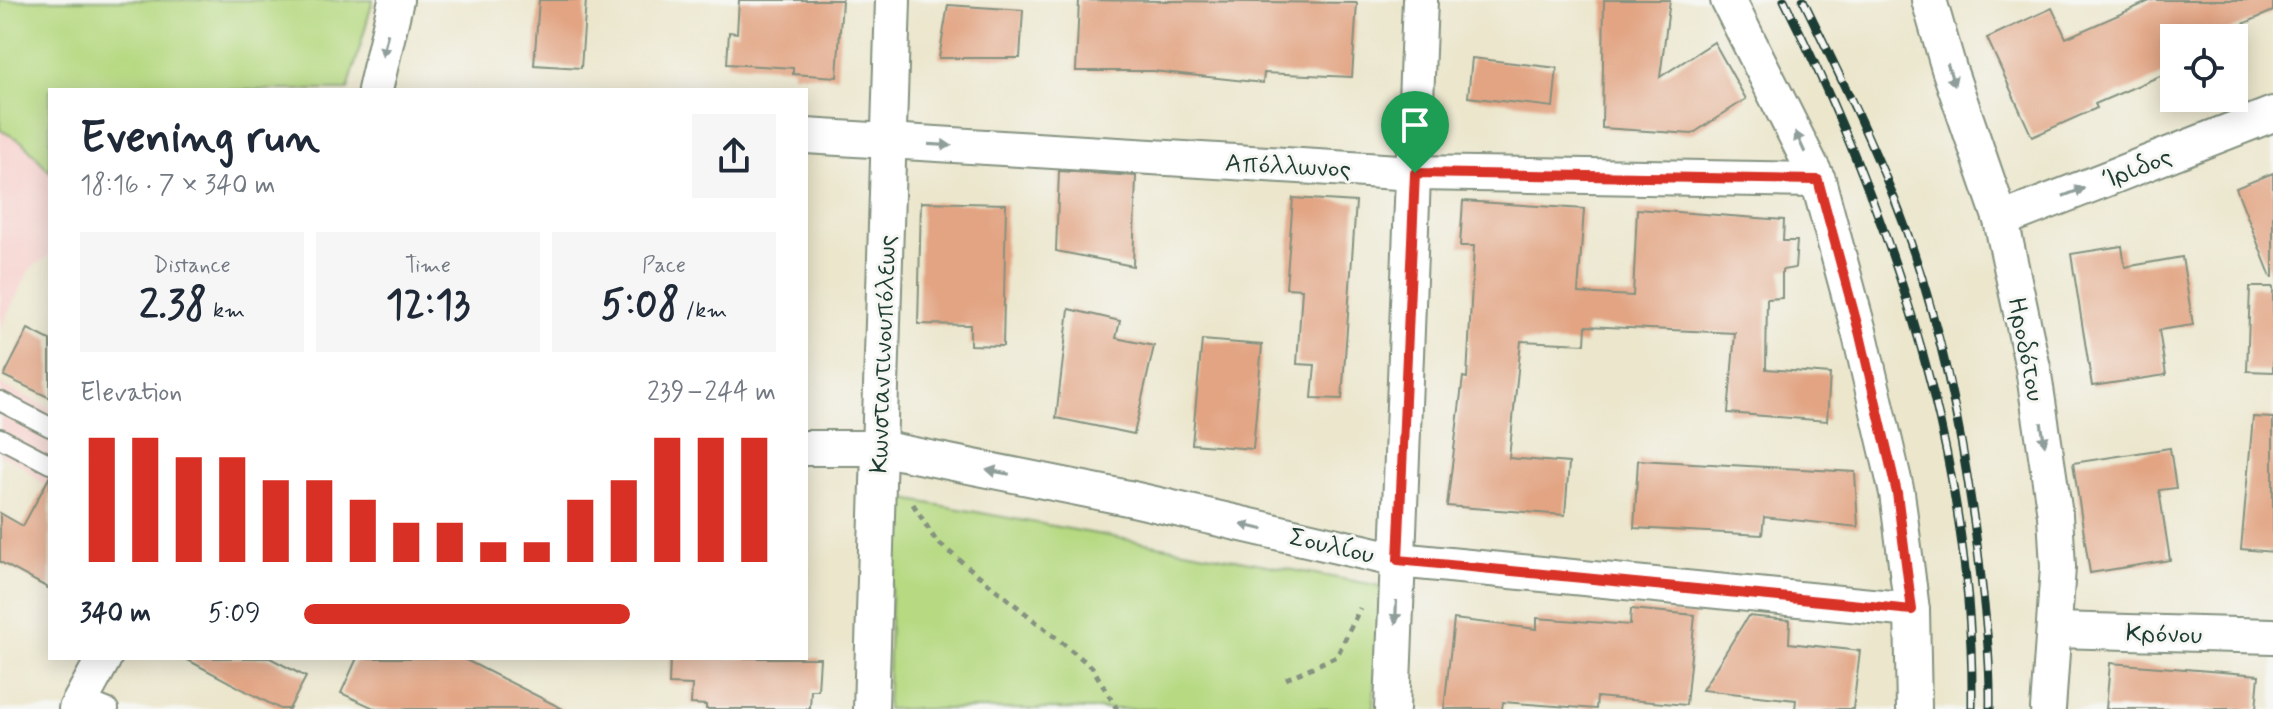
<!DOCTYPE html>
<meta charset="utf-8">
<style>
body{margin:0;font-family:Mynerve,sans-serif;background:#f6f6f7;color:#1f2937;height:100vh;display:flex;flex-direction:column;font-size:30px;white-space:nowrap}
*{box-sizing:border-box;margin:0}
p{font-size:26px;color:#747a83}
.icon{flex:none;width:44px;height:44px;fill:none;stroke:currentColor;stroke-width:2;stroke-linecap:round;stroke-linejoin:round}
.map{position:relative;flex:1;overflow:hidden}
.details{position:absolute;left:48px;top:88px;width:760px;height:572px;display:flex;flex-direction:column;background:#fff;border-radius:0px;box-shadow:0 4px 20px #0003}
.details>*{flex:none}
.tools{position:absolute;left:2160px;top:24px;display:grid;gap:16px}
.tools a{display:grid;place-items:center;width:88px;height:88px;border-radius:0px;background:#fff;box-shadow:0 4px 20px #0003;font-size:40px}
.pin{position:absolute;display:grid;place-items:center;width:68px;height:68px;color:#fff;margin:-82px -34px;border-radius:50% 50% 50% 0;rotate:-45deg;box-shadow:0 0 8px #0007}
.pin .icon{rotate:45deg}
.round{display:grid;place-items:center;flex:none;width:84px;height:84px;border-radius:0px;background:#f6f6f7}
.summary{display:flex;align-items:center;justify-content:space-between;height:136px;padding:0 32px}
h1{font-size:44px;font-weight:800;line-height:60px}
.stats{display:grid;grid-template-columns:repeat(3,1fr);gap:12px;height:136px;padding:8px 32px}
.stats div{display:grid;align-content:center;border-radius:0px;background:#f6f6f7;text-align:center}
.stats b{font-size:40px;font-weight:800}
.stats small{font-size:22px;font-weight:400}
.stats p{font-size:22px}
.chart{height:224px;padding:16px 32px}
.chart p{display:flex;justify-content:space-between}
.chart svg{width:100%;height:144px;margin-top:8px;stroke:#d93025;stroke-width:6}
ul{padding:0 32px;list-style:none;font-size:26px}
li{display:grid;grid-template-columns:128px 96px 1fr;align-items:center;height:60px}
li i{height:20px;border-radius:10px;background:#d93025}
.map>svg:first-child{display:block}
.built{fill:#f7d0cc}
.green{fill:#b6d981;stroke:#6a8b5a;stroke-width:2}
.building{fill:#e2a483}
.lines{fill:none;stroke-linecap:round;stroke-linejoin:round}
.service-casing{stroke:#859280;stroke-width:22}
.minor-casing{stroke:#859280;stroke-width:38}
.path{stroke:#859280;stroke-width:5;stroke-dasharray:6 6;stroke-linecap:butt}
.service{stroke:#fff;stroke-width:18}
.minor{stroke:#fff;stroke-width:34}
.rail-casing{stroke:#1f3d34;stroke-width:9}
.rail{stroke:#f6f6f2;stroke-width:6;stroke-dasharray:18;stroke-linecap:butt}
.oneway{fill:#8f9e9a}
.route-casing{stroke:#fff;stroke-width:16}
.route{stroke:#d93025;stroke-width:10}
.labels{text-anchor:middle;stroke-width:6;stroke-linejoin:round;paint-order:stroke}
.street-label{font-size:26px;fill:#1f3d34;stroke:#f6f6f2}
</style>
<div class="map">
<svg width="2273" height="709" viewBox="0 0 2273 709">
<rect width="100%" height="100%" fill="#f6f6f2"/>
<filter id="ink" filterUnits="userSpaceOnUse"><feTurbulence type="fractalNoise" baseFrequency=".0125" numOctaves="2"/><feDisplacementMap in="SourceGraphic" scale="16" xChannelSelector="R" yChannelSelector="G"/><feConvolveMatrix kernelMatrix="1 2 1 2 8 2 1 2 1" color-interpolation-filters="sRGB"/></filter>
<filter id="wash" filterUnits="userSpaceOnUse"><feTurbulence type="fractalNoise" baseFrequency=".006" numOctaves="4" result="noise"/><feDisplacementMap in="SourceGraphic" scale="32" xChannelSelector="R" yChannelSelector="G"/><feGaussianBlur stdDeviation="1.8" result="paint"/><feColorMatrix in="noise" values="0 0 0 0 0 0 0 0 0 0 0 0 0 0 0 0 0 1.4 0 .05"/><feComposite in="paint" operator="in"/></filter>
<g filter="url(#wash)">
<rect width="100%" height="100%" fill="#ebe6cc"/>
<g class="built">
<path d="M 0,130 L 23,142 L 50,172 L 50,255 L 30,269 L 0,329 Z"/>
<path d="M 0,384 L 50,408 L 50,491 L 24,467 L 0,454 Z"/>
</g>
<g class="green">
<path d="M 0,0 L 373,0 L 348,90 L 50,90 L 50,172 L 23,142 L 0,130 Z"/>
<path d="M 894,497 L 1381,586 L 1373,709 L 887,709 Z"/>
</g>
<g id="blocks">
<g class="building">
<path d="M 539,0 L 586,0 L 581,68 L 534,65 Z"/>
<path d="M 739,0 L 842,0 L 837,77 L 793,74 L 793,68 L 727,64 L 729,32 L 737,33 Z"/>
<path d="M 1079,0 L 1357,3 L 1352,77 L 1264,73 L 1263,83 L 1153,71 L 1076,71 Z"/>
<path d="M 1604,0 L 1670,0 L 1660,77 L 1714,42 L 1746,99 L 1692,134 L 1602,128 Z"/>
<path d="M 2152,0 L 2273,0 L 2273,11 L 2211,38 L 2174,38 L 2174,70 L 2095,104 L 2097,108 L 2032,137 L 1987,38 L 2052,8 L 2066,38 Z"/>
<path d="M 948,5 L 1023,10 L 1020,58 L 939,58 Z"/>
<path d="M 1472,58 L 1557,68 L 1553,107 L 1468,97 Z"/>
<path d="M 1059,171 L 1136,176 L 1133,266 L 1056,251 Z"/>
<path d="M 2273,173 L 2273,277 L 2271,277 L 2236,188 Z"/>
<path d="M 1293,198 L 1356,202 L 1342,399 L 1312,398 L 1315,365 L 1297,364 L 1302,289 L 1286,288 Z"/>
<path d="M 1463,201 L 1584,209 L 1578,293 L 1633,296 L 1637,209 L 1784,220 L 1783,241 L 1797,241 L 1795,268 L 1782,270 L 1782,298 L 1767,299 L 1766,369 L 1830,374 L 1827,421 L 1728,413 L 1735,333 L 1586,326 L 1585,344 L 1521,341 L 1509,458 L 1569,463 L 1565,515 L 1447,506 L 1463,377 L 1467,378 L 1474,246 L 1460,246 Z"/>
<path d="M 921,202 L 1006,204 L 1003,346 L 970,345 L 970,325 L 918,324 Z"/>
<path d="M 2122,246 L 2125,267 L 2182,257 L 2193,325 L 2159,330 L 2166,375 L 2092,386 L 2071,254 Z"/>
<path d="M 2250,287 L 2273,287 L 2273,372 L 2247,371 Z"/>
<path d="M 1069,309 L 1120,321 L 1116,338 L 1154,346 L 1134,434 L 1056,418 Z"/>
<path d="M 28,329 L 50,340 L 50,398 L 4,376 Z"/>
<path d="M 1202,340 L 1262,345 L 1253,449 L 1192,444 Z"/>
<path d="M 2253,417 L 2273,418 L 2273,552 L 2241,549 Z"/>
<path d="M 2170,448 L 2176,488 L 2159,490 L 2170,560 L 2090,573 L 2073,463 Z"/>
<path d="M 1638,460 L 1855,472 L 1858,527 L 1764,517 L 1762,535 L 1634,528 Z"/>
<path d="M 50,476 L 50,589 L 0,562 L 0,513 L 23,526 Z"/>
<path d="M 1631,609 L 1695,615 L 1686,705 L 1597,697 L 1596,709 L 1503,702 L 1502,709 L 1444,709 L 1454,619 L 1537,629 L 1537,618 L 1630,625 Z"/>
<path d="M 1748,616 L 1790,620 L 1789,643 L 1860,651 L 1853,709 L 1795,709 L 1796,700 L 1702,690 Z"/>
<path d="M 184,658 L 270,658 L 306,677 L 289,709 L 280,709 Z"/>
<path d="M 357,658 L 462,658 L 563,709 L 376,709 L 341,693 Z"/>
<path d="M 670,658 L 820,658 L 818,690 L 811,690 L 810,709 L 706,709 L 706,705 L 691,704 L 692,685 L 669,684 Z"/>
<path d="M 2110,663 L 2259,675 L 2256,709 L 2106,709 Z"/>
</g>
</g>
</g>
<g filter="url(#ink)">
<use href="#blocks" fill-opacity="0" stroke="#859280" stroke-width="2"/>
<g class="lines">
<defs>
<g id="service">
<path d="M 0,401 L 50,427"/>
<path d="M 0,438 L 50,464"/>
<path d="M 82,698 L 109,709"/>
</g>
<g id="minor">
<path d="M 1728,0 L 1818,180 L 1860,335 L 1897,493 L 1912,610 L 1914,709"/>
<path d="M 1929,0 L 1949,69 L 2001,220 L 2033,368 L 2055,515 L 2058,567 L 2048,709"/>
<path d="M 375,90 L 396,0"/>
<path d="M 806,136 L 1415,173 L 1818,180"/>
<path d="M 2001,220 L 2273,114"/>
<path d="M 806,448 L 879,448 L 1133,499 L 1398,560 L 1912,610"/>
<path d="M 2056,630 L 2273,636"/>
<path d="M 76,709 L 104,658"/>
<path d="M 871,709 L 893,0"/>
<path d="M 1392,709 L 1420,0"/>
</g>
</defs>
<use href="#service" class="service-casing"/>
<use href="#minor" class="minor-casing"/>
<g class="path">
<path d="M 913,504 L 936,541 L 1092,667 L 1117,709"/>
<path d="M 1286,679 L 1337,656 L 1360,608"/>
</g>
<use href="#service" class="service"/>
<use href="#minor" class="minor"/>
<defs>
<g id="rail">
<path d="M 1784,0 C 1893,218 1975,462 1972,709"/>
<path d="M 1803,0 C 1835,65 1867,131 1894,198 C 1939,311 1963,432 1978,552 C 1984,603 1991,657 1990,709"/>
</g>
</defs>
<use href="#rail" class="rail-casing"/>
<use href="#rail" class="rail"/>
</g>
<defs><path id="oneway-solid" d="M-6-.8H1V-3.2L6.5 0L1 3.2V.8H-6Z" transform="scale(2)"/></defs>
<g class="oneway">
<use href="#oneway-solid" transform="translate(385 45) rotate(103)"/>
<use href="#oneway-solid" transform="translate(1951 75) rotate(72)"/>
<use href="#oneway-solid" transform="translate(1800 142) rotate(-115)"/>
<use href="#oneway-solid" transform="translate(940 145) rotate(3)"/>
<use href="#oneway-solid" transform="translate(2074 192) rotate(-21)"/>
<use href="#oneway-solid" transform="translate(2043 434) rotate(81)"/>
<use href="#oneway-solid" transform="translate(998 472) rotate(-169)"/>
<use href="#oneway-solid" transform="translate(1252 527) rotate(-167)"/>
<use href="#oneway-solid" transform="translate(1396 612) rotate(92)"/>
</g>
</g>
<g class="lines" filter="url(#ink)">
<defs>
<path id="route" d="M 1415,173 L 1818,180 L 1860,335 L 1897,493 L 1912,610 L 1398,560 Z"/>
</defs>
<use href="#route" class="route-casing"/>
<use href="#route" class="route"/>
</g>
<g class="labels">
<g class="street-label">
<text transform="translate(1288 165) rotate(3)" y="9">Απόλλωνος</text>
<text transform="translate(2137 167) rotate(-21)" y="9">Ίριδος</text>
<text transform="translate(2027 349) rotate(79)" y="9">Ηροδότου</text>
<text transform="translate(882 354) rotate(-88)" y="9">Κωνσταντινουπόλεως</text>
<text transform="translate(1332 545) rotate(13)" y="9">Σουλίου</text>
<text transform="translate(2164 633) rotate(2)" y="9">Κρόνου</text>
</g>
</g>
</svg>
<div class="tools">
<a><svg class="icon" aria-label="locate" viewBox="0 0 24 24"><circle cx="12" cy="12" r="6"/><path d="M12 2v4M12 18v4M2 12h4M18 12h4"/></svg></a>
</div>
<div class="pin" style="left:1415px;top:173px;background:#1e9e55"><svg class="icon" aria-label="arrive" viewBox="0 0 24 24"><path d="M6 21V4h12l-3 4 3 4H6"/></svg></div>
<section class="details">
<div class="summary"><div><h1>Evening run</h1><p>18:16 · 7 × 340 m</p></div><a class="round"><svg class="icon" aria-label="share" viewBox="0 0 24 24"><path d="M12 15V3M7 8l5-5 5 5M5 13v7h14v-7"/></svg></a></div>
<div class="stats">
<div><p>Distance</p><b>2.38<small> km</small></b></div>
<div><p>Time</p><b>12:13</b></div>
<div><p>Pace</p><b>5:08<small> /km</small></b></div>
</div>
<div class="chart"><p><span>Elevation</span>239–244 m</p>
<svg viewBox="0 0 160 44" preserveAspectRatio="none"><path d="M5 44V6M15 44V6M25 44V12M35 44V12M45 44V19M55 44V19M65 44V25M75 44V32M85 44V32M95 44V38M105 44V38M115 44V25M125 44V19M135 44V6M145 44V6M155 44V6"/></svg>
</div>
<ul>
<li><b>340 m</b>5:09<i style="width:69%"></i></li>
</ul>
</section>
</div>
